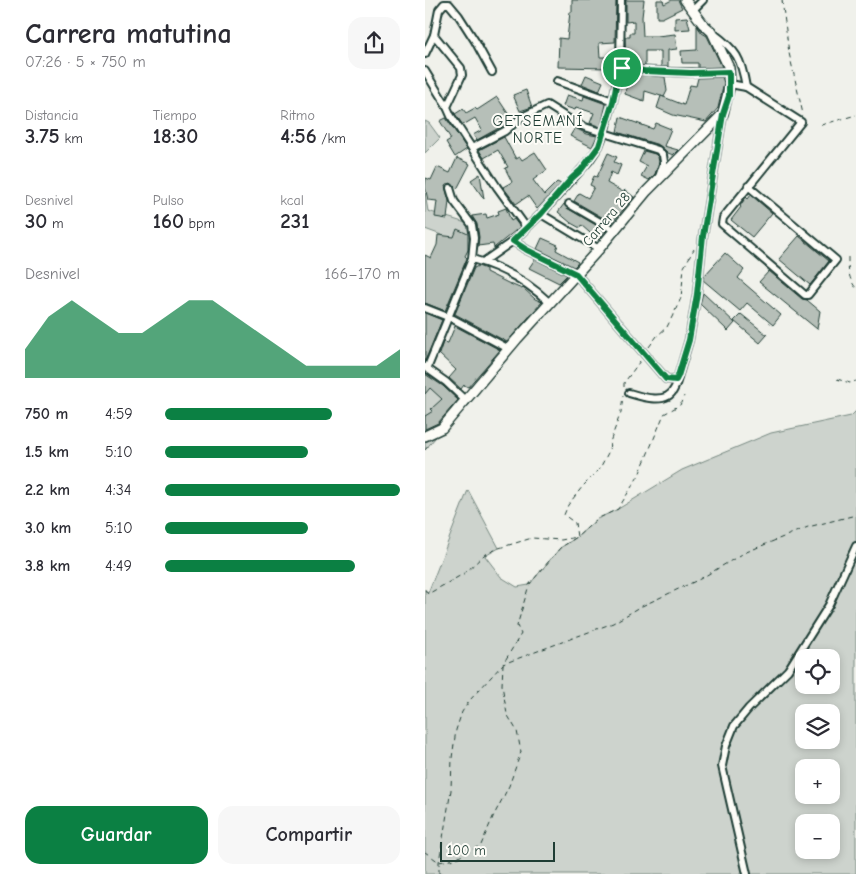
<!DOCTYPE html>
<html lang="es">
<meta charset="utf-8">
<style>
body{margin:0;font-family:"Comic Neue",sans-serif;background:#f7f7f7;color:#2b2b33;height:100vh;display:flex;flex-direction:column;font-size:19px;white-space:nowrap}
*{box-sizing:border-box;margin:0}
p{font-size:16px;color:#7c7c81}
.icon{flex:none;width:28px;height:28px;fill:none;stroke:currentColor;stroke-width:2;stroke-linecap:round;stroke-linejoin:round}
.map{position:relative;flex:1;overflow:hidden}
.sheet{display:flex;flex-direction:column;background:#fff;width:425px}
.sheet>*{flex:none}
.fabs{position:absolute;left:370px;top:649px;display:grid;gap:10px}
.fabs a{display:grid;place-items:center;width:45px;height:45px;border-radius:10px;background:#fff;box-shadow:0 2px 8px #0003;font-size:25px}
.scale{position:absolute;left:15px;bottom:12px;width:115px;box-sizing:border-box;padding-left:5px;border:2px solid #1f3d34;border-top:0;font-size:14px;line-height:18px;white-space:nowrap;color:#1f3d34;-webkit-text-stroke:4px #fdfcf7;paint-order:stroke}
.pin{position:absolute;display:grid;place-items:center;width:42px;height:42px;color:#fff;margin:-21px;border:2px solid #fff;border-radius:50%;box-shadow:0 1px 5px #0007}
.round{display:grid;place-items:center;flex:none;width:52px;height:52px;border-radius:15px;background:#f7f7f7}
.overview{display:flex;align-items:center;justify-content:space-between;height:85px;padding:0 25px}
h1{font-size:28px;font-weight:700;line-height:38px}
.metrics{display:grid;grid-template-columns:repeat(3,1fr);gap:8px;height:85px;padding:5px 25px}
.metrics div{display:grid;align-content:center}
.metrics b{font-size:21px;font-weight:700}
.metrics small{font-size:14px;font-weight:400}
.metrics p{font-size:14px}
.chart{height:140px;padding:10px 25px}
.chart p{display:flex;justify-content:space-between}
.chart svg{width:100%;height:90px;margin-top:5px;fill:#0b8043;opacity:.7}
.primary-button{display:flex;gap:10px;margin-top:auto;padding:10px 25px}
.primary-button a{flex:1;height:58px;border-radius:15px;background:#0b8043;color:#fff;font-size:20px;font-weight:700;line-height:58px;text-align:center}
.primary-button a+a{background:#f7f7f7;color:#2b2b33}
ul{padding:0 25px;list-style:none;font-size:16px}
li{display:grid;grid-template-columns:80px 60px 1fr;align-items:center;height:38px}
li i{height:12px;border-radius:6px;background:#0b8043}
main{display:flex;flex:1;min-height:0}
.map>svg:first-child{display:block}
.green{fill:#cdd3cd;stroke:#768880;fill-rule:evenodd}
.building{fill:#b6bfb8;stroke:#1f3d34}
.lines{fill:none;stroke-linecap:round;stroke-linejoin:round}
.street-casing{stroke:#1f3d34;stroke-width:10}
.secondary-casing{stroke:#1f3d34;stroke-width:12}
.path{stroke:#1f3d34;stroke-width:1;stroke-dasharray:5 4;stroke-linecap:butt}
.street{stroke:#fdfcf7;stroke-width:6}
.secondary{stroke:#fdfcf7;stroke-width:9}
.route-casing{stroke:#fff;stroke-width:10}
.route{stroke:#0b8043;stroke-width:6}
.labels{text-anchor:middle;stroke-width:4;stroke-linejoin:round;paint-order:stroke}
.street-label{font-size:14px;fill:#1f3d34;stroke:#fdfcf7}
.neighbourhood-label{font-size:15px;letter-spacing:1px;fill:#1f3d34;stroke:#fdfcf7}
</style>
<main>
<section class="sheet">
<div class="overview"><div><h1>Carrera matutina</h1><p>07:26 · 5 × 750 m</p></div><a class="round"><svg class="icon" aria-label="share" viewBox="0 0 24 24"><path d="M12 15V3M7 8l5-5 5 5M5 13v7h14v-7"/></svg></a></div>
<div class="metrics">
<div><p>Distancia</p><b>3.75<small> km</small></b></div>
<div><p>Tiempo</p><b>18:30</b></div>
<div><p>Ritmo</p><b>4:56<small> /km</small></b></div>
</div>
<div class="metrics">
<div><p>Desnivel</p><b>30<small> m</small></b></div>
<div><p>Pulso</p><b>160<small> bpm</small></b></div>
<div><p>kcal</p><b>231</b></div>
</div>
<div class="chart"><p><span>Desnivel</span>166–170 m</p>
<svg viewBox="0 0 160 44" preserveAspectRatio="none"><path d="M0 44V30L10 14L20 6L30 14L40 22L50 22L60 14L70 6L80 6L90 14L100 22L110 30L120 38L130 38L140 38L150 38L160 30V44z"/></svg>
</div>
<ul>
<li><b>750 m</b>4:59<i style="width:71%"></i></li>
<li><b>1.5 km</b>5:10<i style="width:61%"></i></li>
<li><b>2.2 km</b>4:34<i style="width:100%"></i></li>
<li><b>3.0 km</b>5:10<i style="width:61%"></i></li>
<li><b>3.8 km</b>4:49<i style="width:81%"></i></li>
</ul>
<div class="primary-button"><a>Guardar</a><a>Compartir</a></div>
</section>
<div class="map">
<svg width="431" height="874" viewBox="0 0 431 874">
<rect width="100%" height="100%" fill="#f0f1eb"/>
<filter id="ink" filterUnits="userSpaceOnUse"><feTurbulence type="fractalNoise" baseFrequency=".02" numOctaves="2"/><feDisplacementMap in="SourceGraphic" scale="10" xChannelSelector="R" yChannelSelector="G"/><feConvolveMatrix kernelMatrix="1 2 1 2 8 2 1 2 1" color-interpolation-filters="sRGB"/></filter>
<g filter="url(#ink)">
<g class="green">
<path d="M 0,121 L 4,123 L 15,138 L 0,153 Z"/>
<path d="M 0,193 L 3,211 L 47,225 L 49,247 L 0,229 Z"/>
<path d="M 0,368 L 41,401 L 0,450 Z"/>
<path d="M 431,411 L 431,874 L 0,874 L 0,589 L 3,593 L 43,490 L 74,548 L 60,556 L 76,577 L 92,587 L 104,585 L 135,548 L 152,537 L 172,519 L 193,509 L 257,470 L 346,433 L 426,416 ZM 379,658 L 406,658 L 406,685 L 379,685 ZM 379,712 L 406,712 L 406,740 L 379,740 ZM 379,768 L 406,768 L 406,795 L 379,795 ZM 379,822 L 406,822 L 406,850 L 379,850 Z"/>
</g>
<g class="building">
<path d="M 147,0 L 191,0 L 190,42 L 174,43 L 175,57 L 182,57 L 183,68 L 133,67 L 134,38 L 142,39 L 145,12 L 147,12 Z"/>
<path d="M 201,0 L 219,0 L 217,17 L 218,36 L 232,36 L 250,34 L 252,49 L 243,50 L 243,67 L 236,67 L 236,51 L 220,51 L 220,66 L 201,63 L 200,37 L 205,37 L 205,33 L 209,33 L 209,21 L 201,22 Z"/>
<path d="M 232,0 L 238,0 L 239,4 L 247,0 L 253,0 L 257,8 L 237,18 L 232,18 Z"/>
<path d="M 262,17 L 265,29 L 250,30 L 250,18 Z"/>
<path d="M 272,26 L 277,33 L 282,36 L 297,67 L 273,68 L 273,63 L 257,63 L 256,51 L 272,50 Z"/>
<path d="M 199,73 L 240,77 L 242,91 L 239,97 L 220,91 L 219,101 L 200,94 L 202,82 L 197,81 Z"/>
<path d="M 161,75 L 178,82 L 174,91 L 157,84 Z"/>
<path d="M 297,77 L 299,83 L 293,108 L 281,122 L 248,115 L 232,108 L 236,96 L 259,105 L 265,85 L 271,86 L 273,78 Z"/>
<path d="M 101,90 L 107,107 L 95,111 L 88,95 Z"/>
<path d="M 142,95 L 158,100 L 159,96 L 181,104 L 176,127 L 165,123 L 169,113 L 151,107 L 150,110 L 138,106 Z"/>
<path d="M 72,97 L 84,115 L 78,119 L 81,124 L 52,140 L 48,135 L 57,130 L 50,118 L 38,125 L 30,114 L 38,109 L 41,113 L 50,108 L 52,110 Z"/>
<path d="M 195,117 L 228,129 L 231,123 L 246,129 L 239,146 L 253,150 L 248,155 L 243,153 L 234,145 L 192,132 Z"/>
<path d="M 21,118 L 42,149 L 30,157 L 21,142 L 26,139 L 15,121 Z"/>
<path d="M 150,128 L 162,134 L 172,136 L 167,147 L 145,136 Z"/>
<path d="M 79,137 L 91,159 L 95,157 L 97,160 L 110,152 L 122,170 L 108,180 L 119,195 L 132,182 L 136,184 L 112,209 L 103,196 L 91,204 L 78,187 L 87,182 L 80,168 L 83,167 L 73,150 L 59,158 L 54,150 Z"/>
<path d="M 219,151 L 230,154 L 233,157 L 234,162 L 230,174 L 224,180 L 216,176 L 222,166 L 214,162 Z"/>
<path d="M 183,153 L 192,157 L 189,162 L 196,165 L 192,175 L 186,172 L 182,183 L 198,192 L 200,190 L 209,197 L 187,223 L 149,201 L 154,193 L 163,198 L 169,187 L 165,185 L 169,176 L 172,177 Z"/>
<path d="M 32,158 L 45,164 L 32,189 L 26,183 L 20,186 L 24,201 L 22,219 L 10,217 L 12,201 L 3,200 L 0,187 L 1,178 L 6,180 L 12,167 L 25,173 Z"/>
<path d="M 55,174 L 59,199 L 46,180 Z"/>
<path d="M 326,195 L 347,213 L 327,237 L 306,220 L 316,207 L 315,206 L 321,197 L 323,199 Z"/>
<path d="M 139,204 L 142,208 L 181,231 L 173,240 L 156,225 L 155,228 L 146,223 L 133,212 Z"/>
<path d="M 81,208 L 86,221 L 89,219 L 95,227 L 70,247 L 69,248 L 68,244 L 53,246 L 54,237 L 52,224 L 47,216 L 61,214 L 62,218 L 74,214 L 73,211 Z"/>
<path d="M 32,229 L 43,234 L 43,250 L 40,256 L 42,258 L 20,311 L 0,303 L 0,255 L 6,258 L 12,245 L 13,235 L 29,237 Z"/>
<path d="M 374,236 L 404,261 L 385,285 L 354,259 Z"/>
<path d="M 117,238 L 133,245 L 131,250 L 153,262 L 152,264 L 149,267 L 112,249 Z"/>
<path d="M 300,253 L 319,270 L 313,278 L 356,315 L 348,325 L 322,303 L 315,311 L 278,280 L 279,276 Z"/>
<path d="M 110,259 L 142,275 L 134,283 L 104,268 Z"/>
<path d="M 53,266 L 61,269 L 61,272 L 83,283 L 97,289 L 98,288 L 110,299 L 117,302 L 82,342 L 30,314 L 49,268 Z"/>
<path d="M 344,271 L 377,299 L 382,300 L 395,311 L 392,329 L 334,282 Z"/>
<path d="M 278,293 L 310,323 L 303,331 L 275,304 Z"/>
<path d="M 0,313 L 17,320 L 0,361 Z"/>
<path d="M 316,314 L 342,335 L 335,343 L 309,321 Z"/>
<path d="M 30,326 L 75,350 L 43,387 L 39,385 L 36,389 L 24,378 L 31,370 L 14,354 L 18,342 L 23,343 Z"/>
<path d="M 0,374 L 18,386 L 33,400 L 13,423 L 0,429 L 0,416 L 8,411 L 6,409 L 17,399 L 5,388 L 0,394 Z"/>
</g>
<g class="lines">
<defs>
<g id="street">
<path d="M 196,0 L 195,66 L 197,68 C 232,73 269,73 304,72"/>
<path d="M 268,10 L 278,0"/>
<path d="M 288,33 C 312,51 316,58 321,87 L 376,122 L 298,218 L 297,224 L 380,295 L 383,295 L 411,260 L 323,186"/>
<path d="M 0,54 L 9,35"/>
<path d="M 0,71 L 22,107"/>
<path d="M 67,72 L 50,41 L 34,16 L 24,4 L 19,4 L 14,10 L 9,35 L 36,68 L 37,75 L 22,107 L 26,116 L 72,187 L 101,227"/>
<path d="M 132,81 L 188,101"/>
<path d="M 305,84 L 321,87"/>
<path d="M 47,148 L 80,131 L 97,117 L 122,105 L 144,119 L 160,127 L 233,150 L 238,155 L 239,162 L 234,177"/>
<path d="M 144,204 L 189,230"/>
<path d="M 116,214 L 174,249"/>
<path d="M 88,241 L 102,250 L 151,274 L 241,379 L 251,380 L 253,377 L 264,340 L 272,294 L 278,236 L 298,114"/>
<path d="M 47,259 C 77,267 102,281 125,303"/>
<path d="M 58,262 L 88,241 L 116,214 L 164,161 L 174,146 L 179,133 L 188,101 L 195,66"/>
<path d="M 0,308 L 28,319 L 84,349"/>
<path d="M 0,367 L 21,382 L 41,401"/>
<path d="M 2,369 L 47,259 L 49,238 L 47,225 L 29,201 L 25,188"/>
<path d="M 204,393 C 217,397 242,405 249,389 C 251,386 252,381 253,378"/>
<path d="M 322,874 L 297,766 L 301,746 L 309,726 L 324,708 L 363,670 L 404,605 L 431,546"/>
</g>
<path id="secondary" d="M 0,436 L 17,428 L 92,339 L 174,249 L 222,191 L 298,114 L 305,84 L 304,68 L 287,32 L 278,24 L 260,0"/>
</defs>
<use href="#street" class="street-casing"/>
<use href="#secondary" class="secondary-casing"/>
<g class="path">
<path d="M 357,0 L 364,53 L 378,114"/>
<path d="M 396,125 L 431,115"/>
<path d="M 423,257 C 423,269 423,278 431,288"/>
<path d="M 224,347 L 232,336 L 242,327 L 250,311 L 256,298 L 259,267 L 269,249"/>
<path d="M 412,379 L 425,383 L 431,381"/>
<path d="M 199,387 L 199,383 L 215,361"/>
<path d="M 0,450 L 6,443"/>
<path d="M 0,590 L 3,594 L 40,573 L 59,555 L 74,548 L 107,538 L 136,540 L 152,537 L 150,523 L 139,515 L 143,505 L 158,486 L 174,470 L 184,451 L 185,442 L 196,412 L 198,396"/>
<path d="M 0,852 L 14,862 L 30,859 L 56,845 L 68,817 L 84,786 L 96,752 L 92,731 L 82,714 L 77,685 L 78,664 L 96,634 L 92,626 L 104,585 L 135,548 L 152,537 L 172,519 L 193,509 L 214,475 L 239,414 L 255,405 L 259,396"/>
<path d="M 14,874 L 14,862 L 26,790 L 27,758 L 31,730 L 37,712 L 45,700 L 78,664 L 188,623 L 217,606 L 275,579 L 319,553 L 383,527 L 431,515"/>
</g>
<use href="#street" class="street"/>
<use href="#secondary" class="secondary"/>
</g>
</g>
<g class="lines" filter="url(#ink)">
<defs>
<path id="route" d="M 195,66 L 197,68 L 219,71 L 266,73 L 304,72 L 304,96 L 298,114 L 278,236 L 272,294 L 264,340 L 253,376 L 251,380 L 241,379 L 151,274 L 102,250 L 88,241 L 116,214 L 147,178 L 156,170 L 174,146 L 188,102 Z"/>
</defs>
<use href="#route" class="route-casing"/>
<use href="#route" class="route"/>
</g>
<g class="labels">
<g class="street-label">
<text transform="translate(181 219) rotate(-50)" y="5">Carrera 28</text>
</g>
<g class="neighbourhood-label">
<text x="113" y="126">GETSEMANÍ<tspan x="113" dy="17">NORTE</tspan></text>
</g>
</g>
</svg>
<div class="fabs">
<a><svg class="icon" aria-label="locate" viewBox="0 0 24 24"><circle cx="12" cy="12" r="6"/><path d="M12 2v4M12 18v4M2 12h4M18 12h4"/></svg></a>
<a><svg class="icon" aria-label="layers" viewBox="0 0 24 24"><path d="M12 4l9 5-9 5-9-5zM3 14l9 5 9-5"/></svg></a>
<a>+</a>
<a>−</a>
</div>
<div class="scale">100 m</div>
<div class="pin" style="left:197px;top:68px;background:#1e9e55"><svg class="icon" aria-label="arrive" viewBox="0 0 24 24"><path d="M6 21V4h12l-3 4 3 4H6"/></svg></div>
</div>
</main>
